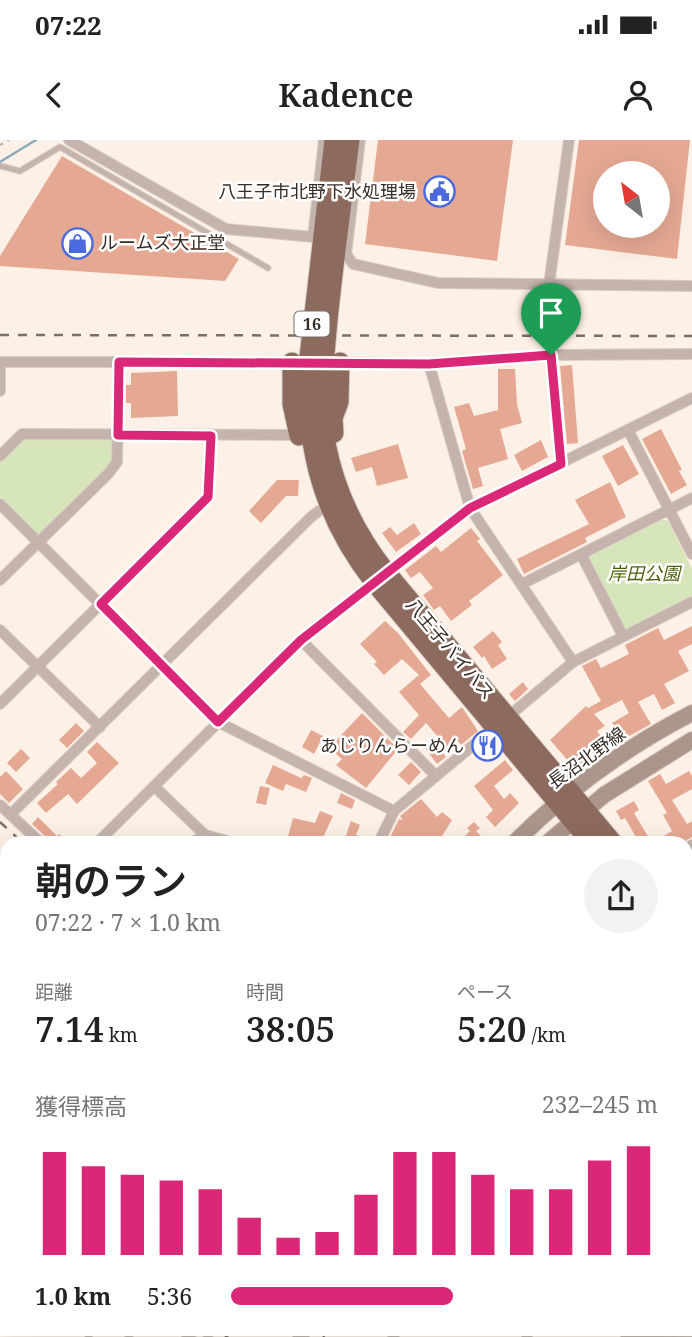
<!DOCTYPE html>
<html lang="ja">
<meta charset="utf-8">
<style>
body{margin:0;font-family:"Noto Serif","Noto Sans JP",serif;background:#f2f2f2;color:#222;height:100vh;display:flex;flex-direction:column;font-size:26px;white-space:nowrap}
*{box-sizing:border-box;margin:0}
p{font-size:23px;color:#767676}
.icon{flex:none;width:38px;height:38px;fill:none;stroke:currentColor;stroke-width:2;stroke-linecap:round;stroke-linejoin:round}
.map{position:relative;flex:1;overflow:hidden}
.sheet{position:absolute;left:0px;top:696px;width:693px;height:500px;display:flex;flex-direction:column;background:#fff;border-radius:21px 21px 0 0;box-shadow:0 7px 28px #0002}
.sheet>*{flex:none}
.needle{width:46px;rotate:329deg}
.controls{position:absolute;left:593px;top:21px;display:grid;gap:14px}
.controls a{display:grid;place-items:center;width:77px;height:77px;border-radius:50%;background:#fff;box-shadow:0 7px 28px #0002;font-size:35px}
.pin{position:absolute;display:grid;place-items:center;width:60px;height:60px;color:#fff;margin:-72px -30px;border-radius:50% 50% 50% 0;rotate:-45deg;box-shadow:0 0 7px #0007}
.pin .icon{rotate:45deg}
.round{display:grid;place-items:center;flex:none;width:74px;height:74px;border-radius:37px;background:#f2f2f2}
.headline{display:flex;align-items:center;justify-content:space-between;height:119px;padding:0 35px}
h1{font-size:38px;font-weight:600;line-height:52px}
.stats{display:grid;grid-template-columns:repeat(3,1fr);gap:10px;height:119px;padding:7px 35px}
.stats div{display:grid;align-content:center}
.stats b{font-size:35px;font-weight:600}
.stats small{font-size:19px;font-weight:400}
.stats p{font-size:19px}
.chart{height:196px;padding:14px 35px}
.chart p{display:flex;justify-content:space-between}
.chart svg{width:100%;height:126px;margin-top:7px;stroke:#db2777;stroke-width:6}
ul{padding:0 35px;list-style:none;font-size:23px}
li{display:grid;grid-template-columns:112px 84px 1fr;align-items:center;height:52px}
li i{height:18px;border-radius:9px;background:#db2777}
.status{display:flex;justify-content:space-between;align-items:center;height:49px;padding:0 35px;background:#fff;direction:ltr}
.status svg{height:19px;fill:currentColor}
header{display:flex;justify-content:space-between;align-items:center;height:91px;padding:0 35px;background:#fff;font-size:32px;font-weight:600}
.map>svg:first-child{display:block}
.green{fill:#d7e6ba}
.lines{fill:none;stroke-linecap:round;stroke-linejoin:round}
.stream{stroke:#8baaba;stroke-width:2.5}
.building{fill:#e5a993;fill-rule:evenodd}
.lane-casing{stroke:#dacec4;stroke-width:7}
.street-casing{stroke:#dacec4;stroke-width:12}
.secondary-casing{stroke:#dacec4;stroke-width:18}
.highway-casing{stroke:#dacec4;stroke-width:21}
.path{stroke:#b7aba2;stroke-width:2;stroke-dasharray:3.5 5;stroke-linecap:butt}
.lane{stroke:#c4b4ad;stroke-width:5}
.street{stroke:#c4b4ad;stroke-width:10}
.secondary{stroke:#ac958b;stroke-width:16}
.highway{stroke:#8c6b5e;stroke-width:19}
.rail{stroke:#7b7066;stroke-width:2.5;stroke-dasharray:9 9;stroke-linecap:butt}
.lane-bridge-casing{stroke:#dacec4;stroke-width:7;stroke-linecap:butt}
.street-bridge-casing{stroke:#dacec4;stroke-width:12;stroke-linecap:butt}
.lane-bridge{stroke:#c4b4ad;stroke-width:5}
.street-bridge{stroke:#c4b4ad;stroke-width:10}
.route-casing{stroke:#fff;stroke-width:14}
.route{stroke:#db2777;stroke-width:9}
.labels{text-anchor:middle;stroke-width:5;stroke-linejoin:round;paint-order:stroke}
.shield{fill:#fff;stroke:#746c66;stroke-width:2}
.shield-label{font-size:16px;font-weight:bold;fill:#382d24}
.poi-label{font-size:18px;fill:#382d24;stroke:#fff;text-anchor:end}
.park-label{font-size:18px;font-style:italic;fill:#4d610c;stroke:#fff}
.street-label{font-size:18px;fill:#382d24;stroke:#fff}
</style>
<div class="status"><b>07:22</b><svg viewBox="0 0 49 12"><path d="M0 12V9h3v3zM5 12V6h3v6zM10 12V3h3v9zM15 12V0h3v12zM26 1h20v11H26zM47 4h2v5h-2z"/></svg></div>
<header><svg class="icon" aria-label="back" viewBox="0 0 24 24"><path d="M15 5l-7 7 7 7"/></svg>Kadence<svg class="icon" aria-label="person" viewBox="0 0 24 24"><circle cx="12" cy="8" r="4"/><path d="M4 21q1-7 8-7t8 7"/></svg></header>
<div class="map">
<svg width="692" height="1197" viewBox="0 0 692 1197">
<rect width="100%" height="100%" fill="#fdf1e7"/>
<g class="green">
<path d="M 22,298 L 111,298 L 114,301 L 116,321 L 41,394 L 37,394 L 0,357 L 0,321 Z"/>
<path d="M 659,380 L 666,380 L 669,382 L 692,429 L 692,457 L 625,490 L 588,420 L 588,415 Z"/>
<path d="M 692,1006 L 692,1082 L 686,1082 L 686,1011 Z"/>
</g>
<g class="lines">
<path class="stream" d="M 0,22 L 36,0"/>
</g>
<g class="building">
<path d="M 378,0 L 513,0 L 497,121 L 365,104 Z"/>
<path d="M 579,0 L 690,0 L 677,119 L 565,105 ZM 606,33 L 658,33 L 658,86 L 606,86 Z"/>
<path d="M 62,16 L 239,119 L 225,141 L 0,126 L 0,116 Z"/>
<path d="M 572,225 L 578,303 L 567,304 L 560,226 Z"/>
<path d="M 498,229 L 515,229 L 517,264 L 522,283 L 500,289 L 508,319 L 478,328 L 483,346 L 473,349 L 462,311 L 466,309 L 454,267 L 469,263 L 474,276 L 498,270 Z"/>
<path d="M 177,231 L 178,276 L 131,278 L 131,263 L 126,263 L 126,245 L 131,245 L 131,233 Z"/>
<path d="M 661,289 L 682,330 L 679,331 L 687,345 L 671,354 L 642,299 Z"/>
<path d="M 541,300 L 548,317 L 522,331 L 514,315 Z"/>
<path d="M 398,304 L 408,338 L 377,346 L 372,327 L 356,332 L 351,318 Z"/>
<path d="M 623,305 L 639,334 L 618,346 L 602,316 Z"/>
<path d="M 277,340 L 299,340 L 298,356 L 286,356 L 261,383 L 249,371 Z"/>
<path d="M 610,342 L 626,377 L 585,398 L 587,402 L 524,434 L 517,419 L 589,384 L 575,360 Z"/>
<path d="M 414,383 L 421,394 L 396,412 L 382,393 L 390,387 L 397,395 Z"/>
<path d="M 471,388 L 480,399 L 477,401 L 503,435 L 469,461 L 472,465 L 451,481 L 440,466 L 434,470 L 423,455 L 433,448 L 420,432 L 411,438 L 405,430 L 436,406 L 441,412 Z"/>
<path d="M 385,481 L 398,493 L 431,535 L 420,544 L 449,578 L 462,567 L 478,591 L 461,605 L 457,600 L 442,612 L 446,617 L 437,624 L 425,608 L 439,598 L 426,583 L 411,599 L 403,592 L 419,575 L 399,552 L 419,535 L 402,519 L 384,535 L 374,524 L 377,522 L 360,504 Z"/>
<path d="M 692,486 L 692,504 L 678,511 L 689,531 L 664,544 L 675,563 L 662,570 L 654,554 L 638,562 L 651,584 L 622,600 L 612,583 L 629,573 L 622,560 L 594,574 L 605,586 L 597,591 L 610,607 L 601,615 L 598,611 L 584,625 L 570,623 L 550,600 L 586,566 L 588,568 L 601,561 L 582,526 L 596,519 L 601,528 L 629,514 L 625,505 L 658,488 L 664,500 Z"/>
<path d="M 493,491 L 502,502 L 498,505 L 507,519 L 492,529 L 484,516 L 482,518 L 473,507 Z"/>
<path d="M 523,542 L 528,549 L 515,561 L 509,554 Z"/>
<path d="M 362,573 L 398,609 L 366,648 L 336,625 L 342,619 L 329,608 Z"/>
<path d="M 76,583 L 84,591 L 67,608 L 59,600 Z"/>
<path d="M 311,590 L 323,596 L 314,614 L 302,607 Z"/>
<path d="M 97,602 L 119,623 L 77,664 L 68,654 L 46,673 L 37,663 L 58,644 L 56,642 L 71,628 L 81,638 L 97,623 L 87,612 Z"/>
<path d="M 21,609 L 30,618 L 16,632 L 7,623 Z"/>
<path d="M 505,620 L 513,630 L 494,646 L 504,659 L 510,653 L 519,663 L 495,687 L 486,677 L 493,670 L 474,646 Z"/>
<path d="M 411,622 L 421,632 L 409,645 L 398,635 Z"/>
<path d="M 273,625 L 301,638 L 304,635 L 312,638 L 306,652 L 286,644 L 283,651 L 265,643 Z"/>
<path d="M 6,631 L 23,649 L 9,663 L 0,654 L 0,637 Z"/>
<path d="M 689,631 L 692,636 L 692,649 L 672,660 L 687,684 L 692,681 L 692,697 L 680,704 L 640,704 L 625,678 L 621,680 L 616,671 L 634,661 L 639,670 L 634,673 L 652,703 L 672,691 L 663,675 L 667,673 L 648,641 L 660,634 L 666,644 Z"/>
<path d="M 260,646 L 270,648 L 266,665 L 256,663 Z"/>
<path d="M 341,653 L 355,660 L 352,669 L 337,663 Z"/>
<path d="M 421,659 L 437,677 L 442,672 L 452,680 L 437,704 L 414,704 L 406,700 L 404,704 L 387,704 L 399,679 L 403,680 L 400,676 Z"/>
<path d="M 320,671 L 333,676 L 320,704 L 286,704 L 293,678 L 315,683 Z"/>
<path d="M 38,677 L 57,696 L 59,694 L 70,704 L 50,704 L 47,698 L 32,684 Z"/>
<path d="M 351,681 L 360,685 L 356,695 L 371,700 L 370,704 L 343,704 Z"/>
<path d="M 474,682 L 480,688 L 476,691 L 489,704 L 457,704 L 470,691 L 467,688 Z"/>
</g>
<g class="lines">
<defs>
<g id="lane">
<path d="M 20,31 L 60,7 L 268,128"/>
<path d="M 0,975 L 7,975"/>
<path d="M 0,1141 L 5,1147"/>
<path d="M 122,1190 L 130,1197"/>
<path d="M 88,1197 L 94,1190"/>
</g>
<g id="street">
<path d="M 69,0 L 226,89 L 313,97 L 324,0"/>
<path d="M 360,0 L 346,114 L 353,124 L 438,143 L 692,146"/>
<path d="M 549,145 L 569,0"/>
<path d="M 551,215 L 561,324"/>
<path d="M 338,222 L 429,224 L 551,215 L 692,214"/>
<path d="M 429,224 L 470,368 L 573,522"/>
<path d="M 0,251 L 0,222 L 296,222"/>
<path d="M 628,290 L 692,414"/>
<path d="M 0,316 L 22,294 L 299,295"/>
<path d="M 0,364 L 218,582 L 394,671"/>
<path d="M 581,414 L 623,496"/>
<path d="M 0,440 L 108,334 L 117,322 L 119,222"/>
<path d="M 522,444 L 692,358"/>
<path d="M 0,490 L 100,587"/>
<path d="M 301,500 L 436,636"/>
<path d="M 0,564 L 208,357 L 211,296"/>
<path d="M 509,576 L 573,522 L 692,462"/>
<path d="M 155,647 L 205,695 L 238,704"/>
<path d="M 0,665 L 42,704"/>
<path d="M 11,674 L 311,377 L 319,371"/>
<path d="M 96,704 L 301,500 L 470,368 L 692,258"/>
<path d="M 189,704 L 205,695"/>
<path d="M 378,704 L 394,671 L 495,587"/>
<path d="M 686,708 L 692,705"/>
<path d="M 0,777 L 7,776"/>
<path d="M 0,826 L 7,826"/>
<path d="M 686,951 L 692,957"/>
<path d="M 686,1003 L 692,998"/>
<path d="M 686,1087 L 692,1087"/>
<path d="M 686,1134 L 692,1133"/>
<path d="M 206,1190 L 208,1194"/>
<path d="M 391,1190 L 394,1197"/>
<path d="M 527,1190 L 527,1197"/>
<path d="M 187,1197 L 195,1190"/>
<path d="M 298,1197 L 304,1197"/>
<path d="M 626,1197 L 692,1193"/>
</g>
<g id="secondary">
<path d="M 513,704 C 566,651 626,607 692,573"/>
<path d="M 546,704 L 604,655 L 692,600"/>
<path d="M 686,846 L 692,844"/>
<path d="M 0,871 L 7,872"/>
</g>
<g id="highway">
<path d="M 334,0 L 307,234 C 307,314 324,378 374,442 L 592,704"/>
<path d="M 350,0 C 342,64 333,127 327,191 C 324,228 319,266 326,303 C 335,351 356,394 386,432 L 614,704"/>
<path d="M 292,222 L 292,264 L 299,296"/>
<path d="M 334,293 L 333,278 L 339,262 L 340,222"/>
<path d="M 686,791 L 692,798"/>
<path d="M 686,817 L 692,824"/>
</g>
</defs>
<use href="#lane" class="lane-casing"/>
<use href="#street" class="street-casing"/>
<use href="#secondary" class="secondary-casing"/>
<use href="#highway" class="highway-casing"/>
<path class="path" d="M 0,5 L 9,0"/>
<use href="#lane" class="lane"/>
<use href="#street" class="street"/>
<use href="#secondary" class="secondary"/>
<use href="#highway" class="highway"/>
<g class="rail">
<path d="M 0,195 L 692,196"/>
<path d="M 0,682 L 24,704"/>
<path d="M 0,715 L 7,722"/>
<path d="M 686,1102 L 692,1102"/>
<path d="M 686,1126 L 692,1125"/>
<path d="M 322,1190 L 324,1197"/>
<path d="M 225,1197 L 237,1190"/>
</g>
<defs>
<path id="lane-bridge" d="M 0,26 L 20,31"/>
<path id="street-bridge" d="M 296,222 L 337,222"/>
</defs>
<use href="#lane-bridge" class="lane-bridge-casing"/>
<use href="#street-bridge" class="street-bridge-casing"/>
<use href="#lane-bridge" class="lane-bridge"/>
<use href="#street-bridge" class="street-bridge"/>
</g>
<g class="lines">
<defs>
<path id="route" d="M 551,215 L 561,324 L 470,368 L 301,500 L 218,582 L 101,464 L 208,357 L 211,296 L 118,295 L 119,222 L 429,224 Z"/>
</defs>
<use href="#route" class="route-casing"/>
<use href="#route" class="route"/>
</g>
<defs>
<symbol id="civic-ring" viewBox="-11 -11 22 22"><circle r="9.5" fill="#fff" stroke="#4a69dd" stroke-width="1.5"/><path d="M-.6-6.5H3V-4.5H.6V-3L4-1V1h2V6H-6V1h2V-1L-.6-3ZM-1.2 2.5V6h2.4V2.5Z" fill="#4a69dd"/></symbol>
<symbol id="shop-ring" viewBox="-11 -11 22 22"><circle r="9.5" fill="#fff" stroke="#4a69dd" stroke-width="1.5"/><path d="M-5-2.5h2.3a2.7 3.5 0 0 1 5.4 0H5L5.5 6h-11ZM-1.5-2.5h3a1.5 2.3 0 0 0-3 0Z" fill="#4a69dd"/></symbol>
<symbol id="restaurant-ring" viewBox="-11 -11 22 22"><circle r="9.5" fill="#fff" stroke="#4a69dd" stroke-width="1.5"/><path d="M-5-6h1v4h1v-4h1v4h1v-4h1v5L-1.5 .5V6h-2V.5L-5-1ZM5-6V6H3V1.5H1.5Q1.5-4 5-6Z" fill="#4a69dd"/></symbol>
</defs>
<g fill-rule="evenodd">
<use href="#civic-ring" x="422" y="34" width="35" height="35"/>
<use href="#shop-ring" x="60" y="86" width="35" height="35"/>
<use href="#restaurant-ring" x="470" y="588" width="35" height="35"/>
</g>
<g class="labels">
<rect class="shield" x="294.5" y="171.5" width="35" height="25" rx="5"/>
<g class="shield-label">
<text x="312" y="190">16</text>
</g>
<g class="poi-label">
<text x="416" y="58">八王子市北野下水処理場</text>
<text x="100" y="109" text-anchor="start">ルームズ大正堂</text>
<text x="464" y="612">あじりんらーめん</text>
</g>
<g class="park-label">
<text x="644" y="440">岸田公園</text>
</g>
<g class="street-label">
<text transform="translate(450 509) rotate(50)" y="6">八王子バイパス</text>
<text transform="translate(587 618) rotate(-36)" y="6">長沼北野線</text>
</g>
</g>
</svg>
<div class="controls">
<a><svg class="needle" viewBox="-14 -14 28 28"><path d="M0-13l5 13h-10z" fill="#e53935"/><path d="M0 13l5-13h-10z" fill="#767676"/></svg></a>
</div>
<div class="pin" style="left:551px;top:215px;background:#1e9e55"><svg class="icon" aria-label="arrive" viewBox="0 0 24 24"><path d="M6 21V4h12l-3 4 3 4H6"/></svg></div>
<section class="sheet">
<div class="headline"><div><h1>朝のラン</h1><p>07:22 · 7 × 1.0 km</p></div><a class="round"><svg class="icon" aria-label="share" viewBox="0 0 24 24"><path d="M12 15V3M7 8l5-5 5 5M5 13v7h14v-7"/></svg></a></div>
<div class="stats">
<div><p>距離</p><b>7.14<small> km</small></b></div>
<div><p>時間</p><b>38:05</b></div>
<div><p>ペース</p><b>5:20<small> /km</small></b></div>
</div>
<div class="chart"><p><span>獲得標高</span>232–245 m</p>
<svg viewBox="0 0 160 44" preserveAspectRatio="none"><path d="M5 44V8M15 44V13M25 44V16M35 44V18M45 44V21M55 44V31M65 44V38M75 44V36M85 44V23M95 44V8M105 44V8M115 44V16M125 44V21M135 44V21M145 44V11M155 44V6"/></svg>
</div>
<ul>
<li><b>1.0 km</b>5:36<i style="width:52%"></i></li>
</ul>
</section>
</div>
